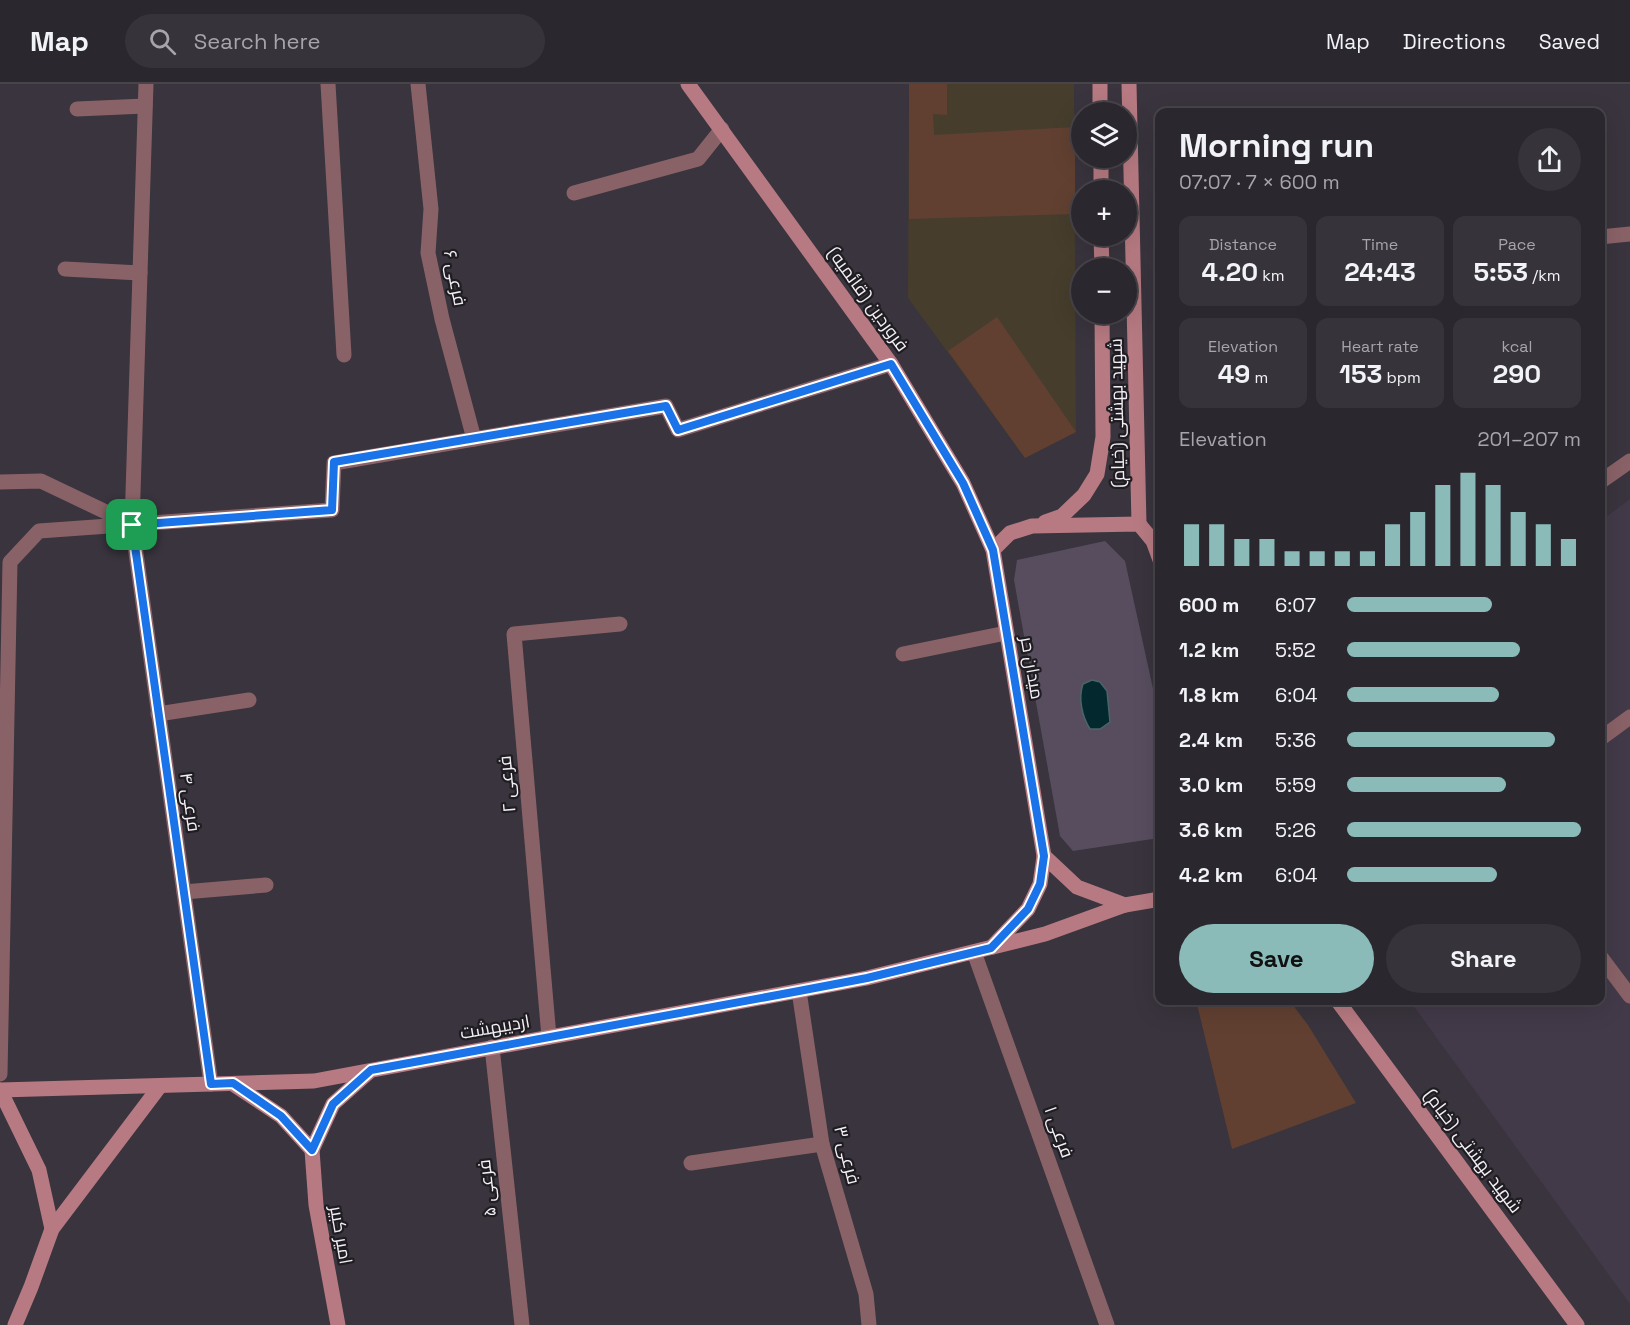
<!DOCTYPE html>
<meta charset="utf-8">
<style>
body{margin:0;font-family:"Space Grotesk",Cairo,sans-serif;background:#37333a;color:#f1f3f6;height:100vh;display:flex;flex-direction:column;font-size:22px;white-space:nowrap}
*{box-sizing:border-box;margin:0}
p{font-size:20px;color:#a6a5aa}
.icon{flex:none;width:33px;height:33px;fill:none;stroke:currentColor;stroke-width:2;stroke-linecap:round;stroke-linejoin:round}
.map{position:relative;flex:1;overflow:hidden}
.panel{position:absolute;left:1155px;top:24px;width:450px;height:897px;display:flex;flex-direction:column;background:#2b272e;border-radius:12px;box-shadow:0 6px 24px #0002,0 0 0 2px #47444a}
.panel>*{flex:none}
.tools{position:absolute;left:1071px;top:18px;display:grid;gap:12px}
.tools a{display:grid;place-items:center;width:66px;height:66px;border-radius:50%;background:#2b272e;box-shadow:0 6px 24px #0002,0 0 0 2px #47444a;font-size:30px}
.pin{position:absolute;display:grid;place-items:center;width:51px;height:51px;color:#fff;margin:-26px;border-radius:12px;box-shadow:0 3px 9px #0006}
.round{display:grid;place-items:center;flex:none;width:63px;height:63px;border-radius:32px;background:#37333a}
.head{display:flex;align-items:center;justify-content:space-between;height:102px;padding:0 24px}
h1{font-size:33px;font-weight:800;line-height:45px}
.figures{display:grid;grid-template-columns:repeat(3,1fr);gap:9px;height:102px;padding:6px 24px}
.figures div{display:grid;align-content:center;border-radius:12px;background:#37333a;text-align:center}
.figures b{font-size:26px;font-weight:800}
.figures small{font-size:16px;font-weight:400}
.figures p{font-size:16px}
.chart{height:168px;padding:12px 24px}
.chart p{display:flex;justify-content:space-between}
.chart svg{width:100%;height:108px;margin-top:6px;stroke:#8bbbb9;stroke-width:6}
.button{display:flex;gap:12px;margin-top:auto;padding:12px 24px}
.button a{flex:1;height:69px;border-radius:36px;background:#8bbbb9;color:#111;font-size:24px;font-weight:800;line-height:69px;text-align:center}
.button a+a{background:#37333a;color:#f1f3f6}
ul{padding:0 24px;list-style:none;font-size:20px}
li{display:grid;grid-template-columns:96px 72px 1fr;align-items:center;height:45px}
li i{height:15px;border-radius:8px;background:#8bbbb9}
header{display:flex;align-items:center;gap:36px;box-sizing:border-box;height:84px;padding:0 30px;background:#2b272e;border-bottom:2px solid #47444a}
header strong{font-size:28px}
nav{display:flex;gap:33px;margin-inline-start:auto;font-size:21px}
.search{width:420px;height:54px;background:#37333a;display:flex;align-items:center;gap:15px;box-sizing:border-box;padding:0 21px;border-radius:33px;color:#a6a5aa;font-size:22px}
.map>svg:first-child{display:block}
.built{fill:#433a49}
.education{fill:#463d2c}
.green{fill:#574d5f}
.water{fill:#03292e;stroke:#4b646a;stroke-width:1.5}
.building{fill:#614031}
.lines{fill:none;stroke-linecap:round;stroke-linejoin:round}
.lane{stroke:#896267;stroke-width:15}
.street{stroke:#896267;stroke-width:15}
.secondary{stroke:#b77a82;stroke-width:15}
.route-casing{stroke:#fff;stroke-width:12}
.route{stroke:#1a73e8;stroke-width:8}
.labels{text-anchor:middle;stroke-width:4.5;stroke-linejoin:round;paint-order:stroke}
.street-label{font-size:18px;fill:#f3eff6;stroke:#1f1d21}
</style>
<header>
<strong>Map</strong>
<div class="search"><svg class="icon" aria-label="search" viewBox="0 0 24 24"><circle cx="10" cy="10" r="6"/><path d="M15 15l6 6"/></svg>Search here</div>
<nav><a>Map</a><a>Directions</a><a>Saved</a></nav>
</header>
<div class="map">
<svg width="1630" height="1241" viewBox="0 0 1630 1241">
<rect width="100%" height="100%" fill="#39343d"/>
<path class="built" d="M 1630,415 L 1630,1220 L 1410,917 L 1600,916 L 1601,437 Z"/>
<path class="education" d="M 909,0 L 1074,0 L 1076,348 L 1025,374 L 908,214 Z"/>
<path class="green" d="M 1105,457 L 1125,477 L 1159,632 L 1159,754 L 1073,767 L 1060,752 L 1014,496 L 1017,476 Z"/>
<path class="water" d="M 1092,596 L 1100,598 L 1107,607 L 1110,638 L 1100,645 L 1090,645 C 1082,633 1078,614 1083,600 Z"/>
<g class="building">
<path d="M 909,0 L 947,0 L 947,31 L 933,30 L 934,51 L 1075,43 L 1075,130 L 909,135 Z"/>
<path d="M 997,233 L 1076,348 L 1025,374 L 948,267 Z"/>
<path d="M 1196,916 L 1289,916 L 1308,941 L 1356,1019 L 1232,1065 Z"/>
</g>
<g class="lines">
<g class="lane">
<path d="M 1600,655 L 1630,633"/>
<path d="M 1600,872 L 1630,912"/>
</g>
<g class="street">
<path d="M 146,0 L 132,441 L 211,1000"/>
<path d="M 328,0 L 344,271"/>
<path d="M 418,0 L 431,125 L 428,169 L 442,235 L 474,355"/>
<path d="M 77,25 L 145,22"/>
<path d="M 574,109 L 698,75 L 722,45"/>
<path d="M 1600,153 L 1630,150"/>
<path d="M 65,185 L 140,189"/>
<path d="M 0,398 L 41,397 L 129,439"/>
<path d="M 1600,398 L 1630,377"/>
<path d="M 903,570 L 1006,549"/>
<path d="M 158,630 L 249,616"/>
<path d="M 184,808 L 266,801"/>
<path d="M 974,868 L 1107,1241"/>
<path d="M 799,907 L 822,1060 L 866,1210 L 869,1241"/>
<path d="M 549,953 L 514,550 L 620,540"/>
<path d="M 492,963 L 522,1241"/>
<path d="M 0,990 L 10,478 L 39,447 L 332,426 L 334,379 L 666,322 L 678,346 L 891,280"/>
<path d="M 691,1079 L 822,1060"/>
</g>
<g class="secondary">
<path d="M 688,0 L 891,280 L 963,399 L 993,466"/>
<path d="M 1100,0 L 1100,28"/>
<path d="M 1129,0 L 1139,440"/>
<path d="M 1101,74 L 1101,106"/>
<path d="M 1101,152 L 1102,184"/>
<path d="M 1045,438 L 1062,432 L 1084,411 L 1097,390 L 1103,353 L 1102,230"/>
<path d="M 1160,476 L 1153,457 L 1139,440 L 1032,442 L 1010,449 L 993,466 L 1044,772 L 1077,803 L 1125,821 L 1160,815"/>
<path d="M 992,863 L 1028,825 L 1040,800 L 1044,772"/>
<path d="M 1337,916 L 1577,1241"/>
<path d="M 233,1000 L 281,1032 L 312,1066 L 333,1020 L 369,988"/>
<path d="M 0,1006 L 314,997 L 867,894 L 1045,850 L 1125,821"/>
<path d="M 0,1006 L 39,1086 L 52,1145"/>
<path d="M 312,1066 L 316,1121 L 338,1241"/>
<path d="M 15,1241 L 31,1203 L 52,1145 L 160,1002"/>
</g>
</g>
<g class="lines">
<defs>
<path id="route" d="M 891,280 L 963,399 L 993,466 L 1044,772 L 1040,800 L 1028,825 L 991,864 L 867,894 L 799,907 L 371,986 L 333,1020 L 312,1066 L 281,1032 L 233,999 L 211,1000 L 132,441 L 332,426 L 334,378 L 666,322 L 678,346 Z"/>
</defs>
<use href="#route" class="route-casing"/>
<use href="#route" class="route"/>
</g>
<g class="labels">
<g class="street-label">
<text transform="translate(455 194) rotate(79)" y="6">فرعی ۶</text>
<text transform="translate(868 215) rotate(54)" y="6">فروردین (قائمیه)</text>
<text transform="translate(1117 329) rotate(-91)" y="6">شهید بهشتی (خیام)</text>
<text transform="translate(1032 584) rotate(80)" y="6">میدان حر</text>
<text transform="translate(507 700) rotate(-95)" y="6">فرعی ۲</text>
<text transform="translate(190 718) rotate(82)" y="6">فرعی ۴</text>
<text transform="translate(495 943) rotate(-10)" y="6">اردیبهشت</text>
<text transform="translate(1059 1048) rotate(70)" y="6">فرعی ۱</text>
<text transform="translate(1473 1067) rotate(53)" y="6">شهید بهشتی (خیام)</text>
<text transform="translate(847 1071) rotate(76)" y="6">فرعی ۳</text>
<text transform="translate(487 1104) rotate(-96)" y="6">فرعی ۵</text>
<text transform="translate(341 1151) rotate(80)" y="6">امیر کبیر</text>
</g>
</g>
</svg>
<div class="tools">
<a><svg class="icon" aria-label="layers" viewBox="0 0 24 24"><path d="M12 4l9 5-9 5-9-5zM3 14l9 5 9-5"/></svg></a>
<a>+</a>
<a>−</a>
</div>
<div class="pin" style="left:132px;top:441px;background:#1e9e55"><svg class="icon" aria-label="arrive" viewBox="0 0 24 24"><path d="M6 21V4h12l-3 4 3 4H6"/></svg></div>
<section class="panel">
<div class="head"><div><h1>Morning run</h1><p>07:07 · 7 × 600 m</p></div><a class="round"><svg class="icon" aria-label="share" viewBox="0 0 24 24"><path d="M12 15V3M7 8l5-5 5 5M5 13v7h14v-7"/></svg></a></div>
<div class="figures">
<div><p>Distance</p><b>4.20<small> km</small></b></div>
<div><p>Time</p><b>24:43</b></div>
<div><p>Pace</p><b>5:53<small> /km</small></b></div>
</div>
<div class="figures">
<div><p>Elevation</p><b>49<small> m</small></b></div>
<div><p>Heart rate</p><b>153<small> bpm</small></b></div>
<div><p>kcal</p><b>290</b></div>
</div>
<div class="chart"><p><span>Elevation</span>201–207 m</p>
<svg viewBox="0 0 160 44" preserveAspectRatio="none"><path d="M5 44V27M15 44V27M25 44V33M35 44V33M45 44V38M55 44V38M65 44V38M75 44V38M85 44V27M95 44V22M105 44V11M115 44V6M125 44V11M135 44V22M145 44V27M155 44V33"/></svg>
</div>
<ul>
<li><b>600 m</b>6:07<i style="width:62%"></i></li>
<li><b>1.2 km</b>5:52<i style="width:74%"></i></li>
<li><b>1.8 km</b>6:04<i style="width:65%"></i></li>
<li><b>2.4 km</b>5:36<i style="width:89%"></i></li>
<li><b>3.0 km</b>5:59<i style="width:68%"></i></li>
<li><b>3.6 km</b>5:26<i style="width:100%"></i></li>
<li><b>4.2 km</b>6:04<i style="width:64%"></i></li>
</ul>
<div class="button"><a>Save</a><a>Share</a></div>
</section>
</div>
